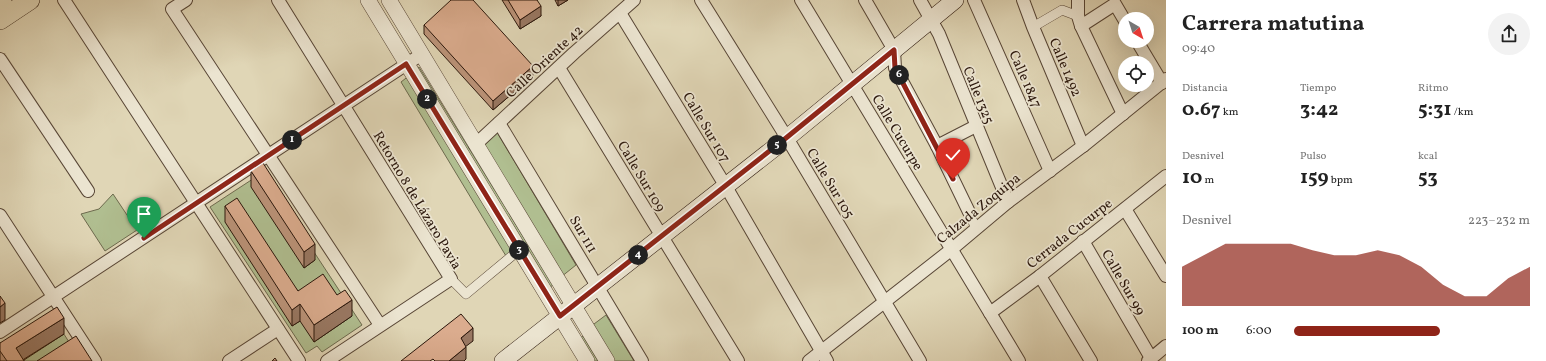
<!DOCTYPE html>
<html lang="es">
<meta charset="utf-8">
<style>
body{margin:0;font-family:Vollkorn,serif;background:#f2f2f2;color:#222;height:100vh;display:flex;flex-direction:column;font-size:15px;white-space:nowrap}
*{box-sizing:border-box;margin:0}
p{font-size:13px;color:#767676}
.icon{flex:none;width:22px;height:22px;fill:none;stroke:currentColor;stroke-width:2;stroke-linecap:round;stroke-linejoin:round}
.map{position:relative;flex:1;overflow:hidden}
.panel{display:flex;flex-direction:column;background:#fff;width:380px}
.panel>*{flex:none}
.needle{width:26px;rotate:141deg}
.tools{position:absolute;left:1118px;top:12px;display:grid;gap:8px}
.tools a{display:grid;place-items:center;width:36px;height:36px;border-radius:50%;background:#fff;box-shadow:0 4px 16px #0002;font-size:20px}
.pin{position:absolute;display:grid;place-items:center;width:34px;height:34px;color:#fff;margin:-41px -17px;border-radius:50% 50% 50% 0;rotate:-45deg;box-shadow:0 0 4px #0007}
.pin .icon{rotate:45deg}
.km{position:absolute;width:20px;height:20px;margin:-10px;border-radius:50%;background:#222;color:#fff;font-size:11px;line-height:20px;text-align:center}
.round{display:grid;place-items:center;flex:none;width:42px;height:42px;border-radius:21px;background:#f2f2f2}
.overview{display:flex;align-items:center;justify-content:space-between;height:68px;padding:0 16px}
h1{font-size:22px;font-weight:700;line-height:30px}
.stats{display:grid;grid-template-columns:repeat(3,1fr);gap:6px;height:68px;padding:4px 16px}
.stats div{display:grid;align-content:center}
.stats b{font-size:20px;font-weight:700}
.stats small{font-size:11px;font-weight:400}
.stats p{font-size:11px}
.chart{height:112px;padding:8px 16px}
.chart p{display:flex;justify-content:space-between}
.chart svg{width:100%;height:72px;margin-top:4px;fill:#8f2418;opacity:.7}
ul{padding:0 16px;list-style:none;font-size:13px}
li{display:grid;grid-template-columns:64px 48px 1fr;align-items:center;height:30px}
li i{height:10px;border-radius:5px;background:#8f2418}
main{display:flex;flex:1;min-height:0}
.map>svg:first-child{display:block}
.green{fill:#b0be90;stroke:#6d6a4e}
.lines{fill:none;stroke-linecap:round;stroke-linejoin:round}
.pedestrian-casing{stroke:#584636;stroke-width:10}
.minor-casing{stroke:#584636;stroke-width:14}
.tertiary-casing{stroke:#584636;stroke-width:16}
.secondary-casing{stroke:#2a160b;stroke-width:18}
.primary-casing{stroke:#2a160b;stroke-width:20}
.pedestrian{stroke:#ebe4d0;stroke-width:9}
.minor{stroke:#ebe4d0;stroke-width:12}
.tertiary{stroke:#ebe4d0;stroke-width:15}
.secondary{stroke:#ebe4d0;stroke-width:17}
.primary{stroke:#e0d6b6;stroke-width:19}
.wall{fill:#bc947a;stroke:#2a160b}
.shaded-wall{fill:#997863;stroke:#2a160b}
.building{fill:#dbac8e;stroke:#2a160b}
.route-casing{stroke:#fff;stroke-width:8}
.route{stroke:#8f2418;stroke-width:5}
.labels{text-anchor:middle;stroke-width:3.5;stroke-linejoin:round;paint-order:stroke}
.street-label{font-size:14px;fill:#2a160b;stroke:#ebe4d0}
</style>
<main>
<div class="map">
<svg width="1166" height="361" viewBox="0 0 1166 361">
<rect width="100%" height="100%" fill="#e0d6b6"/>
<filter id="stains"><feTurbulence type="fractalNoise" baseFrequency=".005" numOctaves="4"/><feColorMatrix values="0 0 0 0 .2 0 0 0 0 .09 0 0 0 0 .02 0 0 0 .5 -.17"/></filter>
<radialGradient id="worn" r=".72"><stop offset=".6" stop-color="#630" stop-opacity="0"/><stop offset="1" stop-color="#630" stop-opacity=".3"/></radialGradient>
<g class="green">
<path d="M 419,67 L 553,285 L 549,288 L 416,69 Z"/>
<path d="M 410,75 L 513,251 L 506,256 L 401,82 Z"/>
<path d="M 497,132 L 576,265 L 561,277 L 482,145 Z"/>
<path d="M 262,173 L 362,325 L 322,352 L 317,346 L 306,353 L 210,207 Z"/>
<path d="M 113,194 L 137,230 L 105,251 L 81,214 L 99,209 Z"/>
<path d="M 606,315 L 634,361 L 611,361 L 590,327 Z"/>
<path d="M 55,320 L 81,361 L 0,361 Z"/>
<path d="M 583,336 L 598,361 L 591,361 L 578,340 Z"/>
</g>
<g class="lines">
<defs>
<g id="pedestrian">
<path d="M 1033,27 L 1062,10 L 1078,16"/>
<path d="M 969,212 L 976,229"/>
<path d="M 451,279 L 466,294 L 519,250"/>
</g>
<g id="minor">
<path d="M 64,0 L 299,361"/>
<path d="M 186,0 L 172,9 L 380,325"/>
<path d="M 278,0 L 451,279 L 327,361"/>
<path d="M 701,0 L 787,138 L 920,361"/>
<path d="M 801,0 L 1019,361"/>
<path d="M 865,0 L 894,50 L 895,68 L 937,146 L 969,212"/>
<path d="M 920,0 L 939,34 L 1008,202"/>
<path d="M 974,0 L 1050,171"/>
<path d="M 1023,0 L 1033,27 L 1083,146"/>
<path d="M 1078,0 L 1078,16 L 1081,26 L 1123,114"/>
<path d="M 620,13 L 725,185 L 827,361"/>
<path d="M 1081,26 L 1115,4 L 1125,21"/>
<path d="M 1137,41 L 1162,83"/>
<path d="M 0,59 L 88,191"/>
<path d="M 559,68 L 738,361"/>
<path d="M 499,123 L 642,361"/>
<path d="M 475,145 L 574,53 L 634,0"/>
<path d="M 937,146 L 976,126"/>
<path d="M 1125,209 L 1166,276"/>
<path d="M 0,215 L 95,361"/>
<path d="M 1083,241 L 1151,358"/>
<path d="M 1040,276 L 1091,361"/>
<path d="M 990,313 L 1040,276 L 1166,176"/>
<path d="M 0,332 L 422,54"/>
<path d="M 229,361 L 278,329"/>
<path d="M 809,361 L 952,249 L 1008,202 L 1083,146 L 1166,79"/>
<path d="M 1148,361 L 1166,346"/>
</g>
<g id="tertiary">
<path d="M 368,0 L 587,361"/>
<path d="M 389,0 L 607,361"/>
</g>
<path id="secondary" d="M 503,361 L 787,138 L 955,0"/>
<g id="primary">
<path d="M 0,1 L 2,0"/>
<path d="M 0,20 L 30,0"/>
</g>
</defs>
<use href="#pedestrian" class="pedestrian-casing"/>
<use href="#minor" class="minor-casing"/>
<use href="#tertiary" class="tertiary-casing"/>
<use href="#secondary" class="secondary-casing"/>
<use href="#primary" class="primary-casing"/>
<use href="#pedestrian" class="pedestrian"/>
<use href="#minor" class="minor"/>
<use href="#tertiary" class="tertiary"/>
<use href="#secondary" class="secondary"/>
<use href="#primary" class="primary"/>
</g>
<g class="wall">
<path d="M 502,0 L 537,0 L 541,16 L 520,29 Z"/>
<path d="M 555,0 L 568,0 L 558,6 Z"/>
<path d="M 424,25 L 533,76 L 493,110 L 424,34 Z"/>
<path d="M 251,171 L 315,260 L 304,268 L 251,187 Z"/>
<path d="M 225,206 L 298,291 L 337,295 L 352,316 L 314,342 L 300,321 L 292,326 L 225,222 Z"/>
<path d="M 64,334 L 24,360 L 24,361 L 0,361 L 0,343 Z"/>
</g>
<g class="shaded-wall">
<path d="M 558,0 L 568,0 L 558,6 Z"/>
<path d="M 541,6 L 541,16 L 520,29 L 520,20 Z"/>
<path d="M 533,66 L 533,76 L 493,110 L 493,101 Z"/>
<path d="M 315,244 L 315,260 L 304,268 L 304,252 Z"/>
<path d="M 352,300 L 352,316 L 314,342 L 314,325 Z"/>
<path d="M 5,303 L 5,320 L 0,323 L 0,307 Z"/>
<path d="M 300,304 L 300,321 L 292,326 L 292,310 Z"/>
<path d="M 64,318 L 64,334 L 21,361 L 16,348 Z"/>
<path d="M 473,328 L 473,341 L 461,350 L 461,338 Z"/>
<path d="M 466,347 L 466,359 L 464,361 L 449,361 Z"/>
</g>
<g class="building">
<path d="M 451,0 L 473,0 L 533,66 L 493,101 L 424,25 Z"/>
<path d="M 508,0 L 537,0 L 541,6 L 520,20 Z"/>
<path d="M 263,163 L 315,244 L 304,252 L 251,171 Z"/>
<path d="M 237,198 L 298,291 L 323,274 L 337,295 L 345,290 L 352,300 L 314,325 L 300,304 L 292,310 L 225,206 Z"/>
<path d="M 0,296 L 5,303 L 0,307 Z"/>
<path d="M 57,307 L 64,318 L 16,348 L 24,361 L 7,361 L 0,351 L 0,343 Z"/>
<path d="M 461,314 L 473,328 L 461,338 L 466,347 L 449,361 L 435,361 L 433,359 L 430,361 L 401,361 Z"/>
<path d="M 76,336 L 92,361 L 37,361 Z"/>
<path d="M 275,358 L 277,361 L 272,361 Z"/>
</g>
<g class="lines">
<defs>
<path id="route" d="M 144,238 L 406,64 L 560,316 L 786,138 L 894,50 L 895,68 L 953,179"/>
</defs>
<use href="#route" class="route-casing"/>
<use href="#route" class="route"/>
</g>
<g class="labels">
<g class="street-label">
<text transform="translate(544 61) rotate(-43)" y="5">Calle Oriente 42</text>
<text transform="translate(1066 67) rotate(67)" y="5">Calle 1492</text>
<text transform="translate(1026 79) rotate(66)" y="5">Calle 1847</text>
<text transform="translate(979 95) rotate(68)" y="5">Calle 1325</text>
<text transform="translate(707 127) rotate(59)" y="5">Calle Sur 107</text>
<text transform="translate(898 132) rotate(59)" y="5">Calle Cucurpe</text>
<text transform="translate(642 176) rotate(59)" y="5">Calle Sur 109</text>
<text transform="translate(831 183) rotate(59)" y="5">Calle Sur 105</text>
<text transform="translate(418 200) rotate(59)" y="5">Retorno 8 de Lázaro Pavia</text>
<text transform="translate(978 208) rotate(-39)" y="5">Calzada Zoquipa</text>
<text transform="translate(1069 233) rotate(-38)" y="5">Cerrada Cucurpe</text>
<text transform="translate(584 234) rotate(59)" y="5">Sur 111</text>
<text transform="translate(1124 282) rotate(60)" y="5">Calle Sur 99</text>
</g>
</g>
<rect width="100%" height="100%" filter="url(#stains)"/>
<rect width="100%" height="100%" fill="url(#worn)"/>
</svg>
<div class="tools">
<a><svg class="needle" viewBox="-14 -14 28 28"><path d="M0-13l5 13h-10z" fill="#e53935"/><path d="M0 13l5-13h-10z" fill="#767676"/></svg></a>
<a><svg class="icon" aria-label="locate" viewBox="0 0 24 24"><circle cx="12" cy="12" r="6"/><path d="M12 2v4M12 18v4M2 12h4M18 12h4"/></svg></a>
</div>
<div class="pin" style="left:144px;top:238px;background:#1e9e55"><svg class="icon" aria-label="arrive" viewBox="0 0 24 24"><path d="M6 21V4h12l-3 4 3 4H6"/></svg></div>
<div class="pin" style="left:953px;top:179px;background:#d93025"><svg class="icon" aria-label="check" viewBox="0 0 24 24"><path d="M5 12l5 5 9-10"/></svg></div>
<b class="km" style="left:292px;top:140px">1</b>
<b class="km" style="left:427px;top:99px">2</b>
<b class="km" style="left:519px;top:250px">3</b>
<b class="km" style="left:638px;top:255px">4</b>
<b class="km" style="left:777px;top:145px">5</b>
<b class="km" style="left:899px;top:75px">6</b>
</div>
<section class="panel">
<div class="overview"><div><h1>Carrera matutina</h1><p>09:40</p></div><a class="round"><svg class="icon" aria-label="share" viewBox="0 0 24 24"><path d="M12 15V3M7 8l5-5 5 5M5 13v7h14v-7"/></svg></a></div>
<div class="stats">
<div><p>Distancia</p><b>0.67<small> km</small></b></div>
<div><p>Tiempo</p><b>3:42</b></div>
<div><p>Ritmo</p><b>5:31<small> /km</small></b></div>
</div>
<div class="stats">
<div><p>Desnivel</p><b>10<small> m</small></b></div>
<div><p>Pulso</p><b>159<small> bpm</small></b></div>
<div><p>kcal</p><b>53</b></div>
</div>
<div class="chart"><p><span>Desnivel</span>223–232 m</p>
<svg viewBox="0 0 160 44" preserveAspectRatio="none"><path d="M0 44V20L10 13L20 6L30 6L40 6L50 6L60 10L70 13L80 13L90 10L100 13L110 20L120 31L130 38L140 38L150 27L160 20V44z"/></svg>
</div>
<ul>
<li><b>100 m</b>6:00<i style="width:62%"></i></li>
</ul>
</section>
</main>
